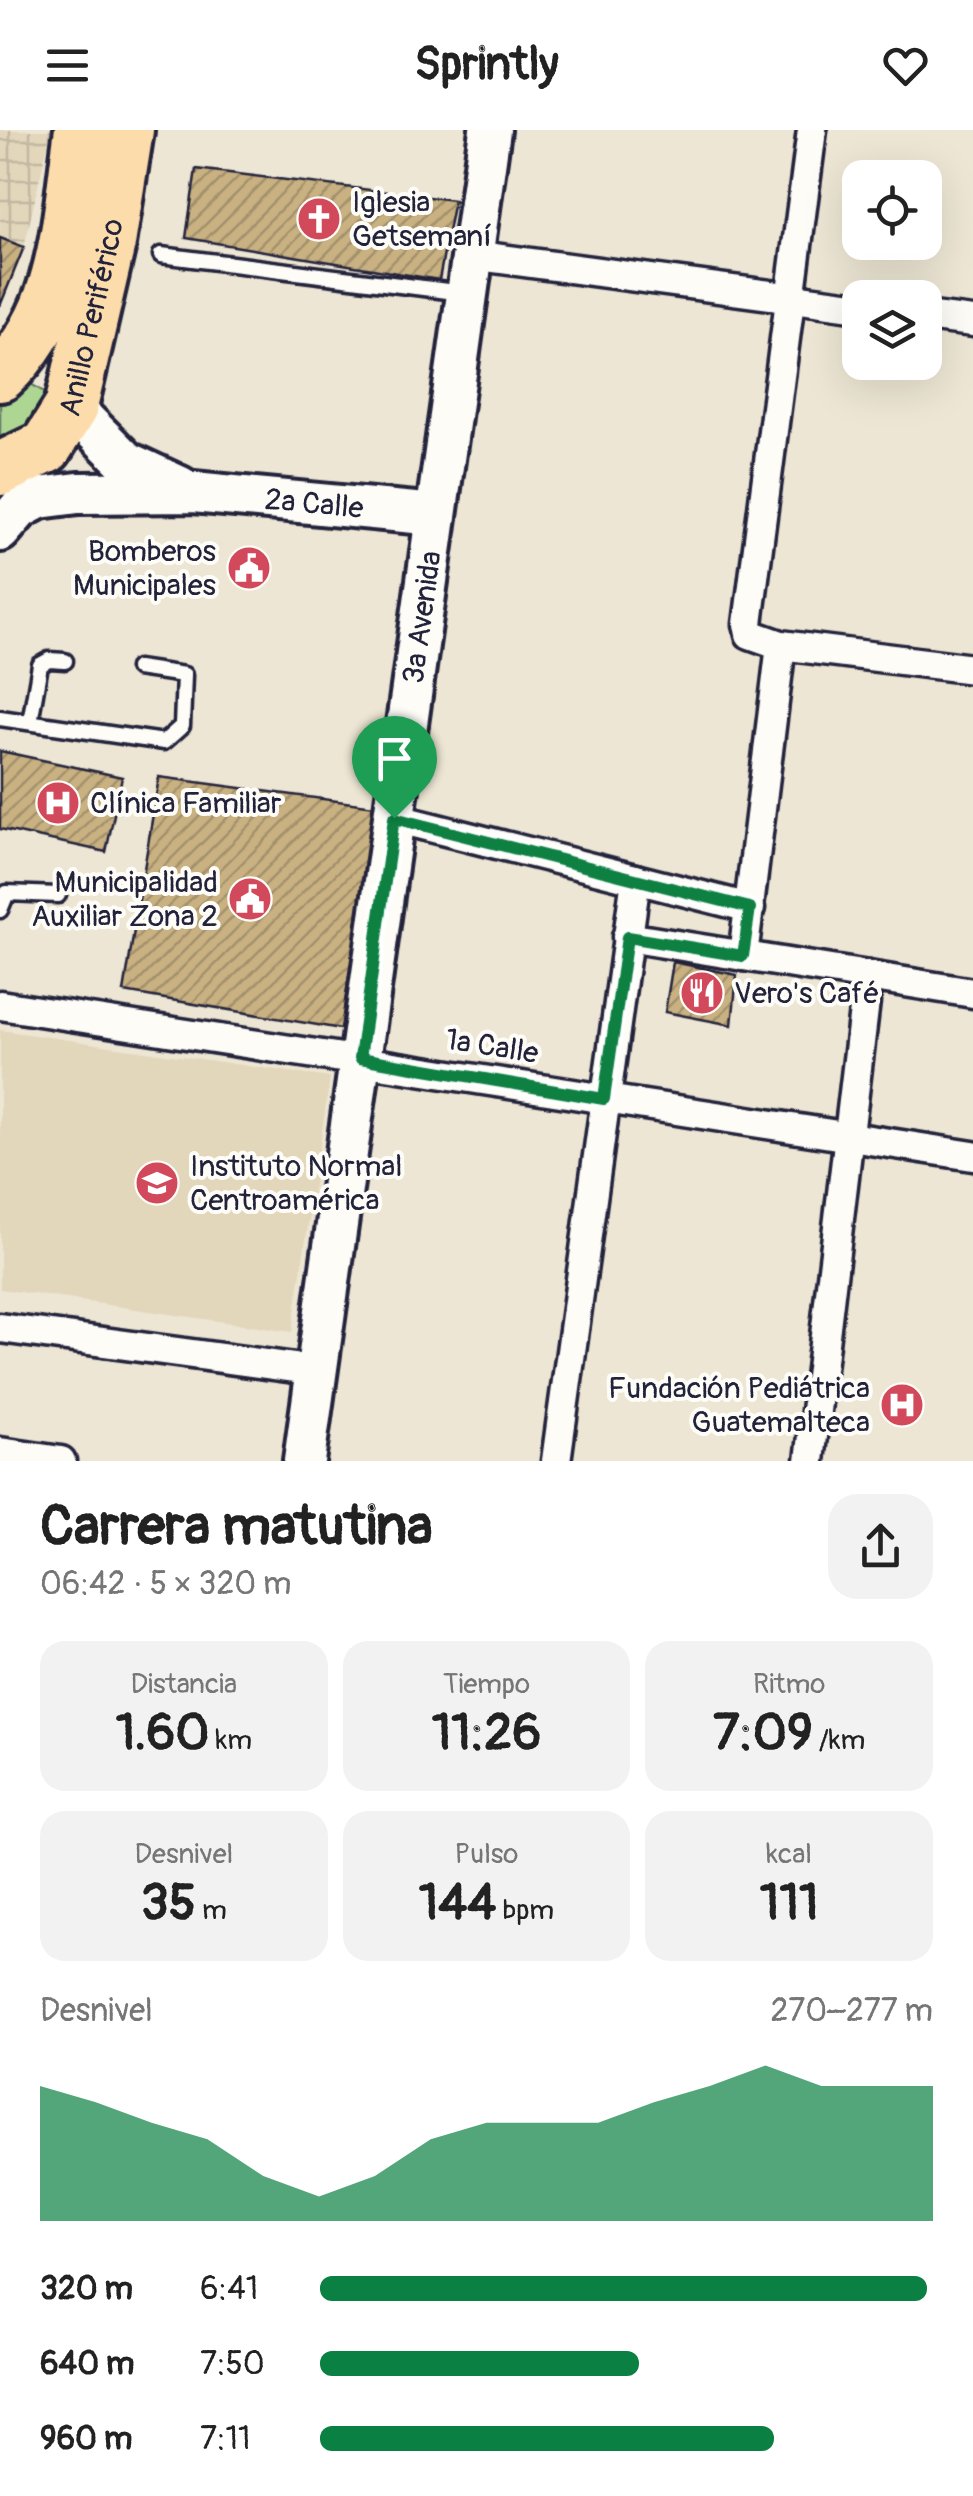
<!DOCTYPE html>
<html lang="es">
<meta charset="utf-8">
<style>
body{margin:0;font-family:Pangolin,sans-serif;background:#f2f2f2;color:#222;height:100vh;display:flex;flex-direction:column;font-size:38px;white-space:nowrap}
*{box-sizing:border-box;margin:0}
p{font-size:32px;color:#767676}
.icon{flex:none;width:55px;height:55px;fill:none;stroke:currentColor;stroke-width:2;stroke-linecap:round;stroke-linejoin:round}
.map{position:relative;height:1331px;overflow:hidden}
.panel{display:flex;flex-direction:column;background:#fff;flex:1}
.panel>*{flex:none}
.buttons{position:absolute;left:842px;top:30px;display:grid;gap:20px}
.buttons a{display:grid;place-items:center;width:100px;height:100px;border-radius:20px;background:#fff;box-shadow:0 10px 40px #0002;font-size:50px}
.pin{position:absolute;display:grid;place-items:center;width:85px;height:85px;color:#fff;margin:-102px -42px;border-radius:50% 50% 50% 0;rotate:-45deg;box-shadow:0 0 10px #0007}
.pin .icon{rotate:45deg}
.round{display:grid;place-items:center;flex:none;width:105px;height:105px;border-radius:30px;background:#f2f2f2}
.overview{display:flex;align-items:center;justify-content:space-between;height:170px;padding:0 40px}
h1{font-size:55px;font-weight:700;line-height:75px}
.stats{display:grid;grid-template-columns:repeat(3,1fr);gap:15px;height:170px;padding:10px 40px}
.stats div{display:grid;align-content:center;border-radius:25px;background:#f2f2f2;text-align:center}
.stats b{font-size:50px;font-weight:700}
.stats small{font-size:28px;font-weight:400}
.stats p{font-size:28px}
.chart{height:280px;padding:20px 40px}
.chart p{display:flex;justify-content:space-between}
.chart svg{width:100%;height:180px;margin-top:10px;fill:#0b8043;opacity:.7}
ul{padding:0 40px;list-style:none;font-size:32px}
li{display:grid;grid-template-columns:160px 120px 1fr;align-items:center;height:75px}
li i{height:25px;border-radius:12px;background:#0b8043}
header{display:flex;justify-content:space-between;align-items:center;height:130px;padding:0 40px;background:#fff;font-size:45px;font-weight:700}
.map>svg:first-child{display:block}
.built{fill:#e2d6bb}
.industrial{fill:url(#industrial-grid)}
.green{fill:#aed693;stroke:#687c67;stroke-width:2.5}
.building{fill:url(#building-hatch);stroke:#22223b;stroke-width:2.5}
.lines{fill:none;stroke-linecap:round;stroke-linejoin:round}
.lane-casing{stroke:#22223b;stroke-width:21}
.street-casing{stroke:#22223b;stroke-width:35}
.secondary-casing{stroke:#22223b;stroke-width:48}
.highway-casing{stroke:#22223b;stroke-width:60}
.lane{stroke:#fdfcf7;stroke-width:14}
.street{stroke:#fdfcf7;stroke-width:28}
.secondary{stroke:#fdfcf7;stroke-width:40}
.highway{stroke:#fddcac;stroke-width:52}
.route-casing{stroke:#fff;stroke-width:20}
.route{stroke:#0b8043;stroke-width:12}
.labels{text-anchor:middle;stroke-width:8;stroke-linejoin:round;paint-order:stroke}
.poi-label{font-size:30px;fill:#22223b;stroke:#fdfcf7;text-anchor:start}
.street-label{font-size:30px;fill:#22223b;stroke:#fdfcf7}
</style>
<header><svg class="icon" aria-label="menu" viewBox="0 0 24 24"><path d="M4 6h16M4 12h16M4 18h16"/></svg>Sprintly<svg class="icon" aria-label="heart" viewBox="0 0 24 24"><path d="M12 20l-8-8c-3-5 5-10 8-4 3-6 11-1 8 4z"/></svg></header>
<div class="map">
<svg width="973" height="1331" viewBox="0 0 973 1331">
<defs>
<pattern id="industrial-grid" width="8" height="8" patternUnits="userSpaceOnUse" patternTransform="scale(2.5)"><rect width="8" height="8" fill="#e2d6bb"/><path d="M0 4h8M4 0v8" fill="none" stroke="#c2b7a2"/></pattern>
<pattern id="building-hatch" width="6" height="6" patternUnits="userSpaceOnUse" patternTransform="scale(2.5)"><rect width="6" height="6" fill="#c9b181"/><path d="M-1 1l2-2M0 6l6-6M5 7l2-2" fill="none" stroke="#a3906b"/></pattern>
</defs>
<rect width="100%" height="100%" fill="#ede6d4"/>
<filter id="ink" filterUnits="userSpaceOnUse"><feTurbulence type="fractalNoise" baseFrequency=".01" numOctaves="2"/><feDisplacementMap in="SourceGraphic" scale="20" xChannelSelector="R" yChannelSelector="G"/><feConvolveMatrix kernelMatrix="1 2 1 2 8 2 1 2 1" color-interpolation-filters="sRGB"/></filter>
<g filter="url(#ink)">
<path class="built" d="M 0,900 L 330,948 L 292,1202 L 0,1159 Z"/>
<path class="industrial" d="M 0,0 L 51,0 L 24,117 L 0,108 Z"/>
<path class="green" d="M 21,248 L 49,265 L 55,287 L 0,319 L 0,252 Z"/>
<g class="building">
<path d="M 196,39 L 454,70 L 439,150 L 186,108 Z"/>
<path d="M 0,108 L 24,117 L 0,176 Z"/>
<path d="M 0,621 L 122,647 L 106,722 L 0,699 Z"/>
<path d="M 159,647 L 375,676 L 341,899 L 124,862 Z"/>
<path d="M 673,832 L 737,845 L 732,895 L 665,882 Z"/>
</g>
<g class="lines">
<defs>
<g id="lane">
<path d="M 161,125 L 463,163"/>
<path d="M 0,588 L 164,612 L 182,596 L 184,545 L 137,538"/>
<path d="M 30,592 L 40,535 L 49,530 L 65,531"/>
<path d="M 0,780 L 7,763 L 58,765"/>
</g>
<g id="street">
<path d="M 812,0 L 748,494 L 750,504 L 781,515 L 973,539"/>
<path d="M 472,125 L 860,177"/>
<path d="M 925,186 L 973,192"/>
<path d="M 394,688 L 750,778"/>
<path d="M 627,807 L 973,863"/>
<path d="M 743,826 L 781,515"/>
<path d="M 0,875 L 973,1026"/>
<path d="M 0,1198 L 317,1241"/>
<path d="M 0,1322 L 61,1331"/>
<path d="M 556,1331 L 636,749"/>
<path d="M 810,1331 L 868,846"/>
</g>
<g id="secondary">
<path d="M 71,277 L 126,332 L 180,357"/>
<path id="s1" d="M 0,401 L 20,378 L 39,368 L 78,363 L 193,362 L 436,385"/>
<path id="s2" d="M 304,1331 L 490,0"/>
</g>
<g id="highway">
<path d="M 0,245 C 68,185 68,85 81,0"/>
<path id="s3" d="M 0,339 L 46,317 L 71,277 L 109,113 L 127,0"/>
</g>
</defs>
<use href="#lane" class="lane-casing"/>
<use href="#street" class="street-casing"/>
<use href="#secondary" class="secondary-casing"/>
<use href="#highway" class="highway-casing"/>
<use href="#lane" class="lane"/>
<use href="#street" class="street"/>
<use href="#secondary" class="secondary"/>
<use href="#highway" class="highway"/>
</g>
</g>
<g class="lines" filter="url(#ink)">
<defs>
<path id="route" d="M 394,688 L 750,778 L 743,826 L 627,807 L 604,969 L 360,928 Z"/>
</defs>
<use href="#route" class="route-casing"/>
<use href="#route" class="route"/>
</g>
<defs>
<symbol id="church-disc" viewBox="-11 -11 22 22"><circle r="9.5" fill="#d1495b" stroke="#fdfcf7"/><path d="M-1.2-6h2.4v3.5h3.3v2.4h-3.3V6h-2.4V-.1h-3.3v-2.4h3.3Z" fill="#fff"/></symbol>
<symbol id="civic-disc" viewBox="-11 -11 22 22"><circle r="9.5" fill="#d1495b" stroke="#fdfcf7"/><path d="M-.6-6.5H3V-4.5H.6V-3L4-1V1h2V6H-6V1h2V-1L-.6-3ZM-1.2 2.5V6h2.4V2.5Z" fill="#fff"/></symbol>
<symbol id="hospital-disc" viewBox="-11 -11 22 22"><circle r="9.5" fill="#d1495b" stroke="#fdfcf7"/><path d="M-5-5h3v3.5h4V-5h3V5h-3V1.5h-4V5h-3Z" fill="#fff"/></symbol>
<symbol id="restaurant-disc" viewBox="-11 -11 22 22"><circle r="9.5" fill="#d1495b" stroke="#fdfcf7"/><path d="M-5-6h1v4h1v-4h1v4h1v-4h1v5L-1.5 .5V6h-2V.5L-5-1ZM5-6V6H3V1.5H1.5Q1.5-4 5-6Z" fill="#fff"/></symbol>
<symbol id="school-disc" viewBox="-11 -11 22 22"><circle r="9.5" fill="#d1495b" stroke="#fdfcf7"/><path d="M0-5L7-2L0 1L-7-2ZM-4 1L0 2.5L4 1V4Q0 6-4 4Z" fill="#fff"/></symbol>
</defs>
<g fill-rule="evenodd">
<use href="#church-disc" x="294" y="64" width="50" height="50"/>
<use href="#civic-disc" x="224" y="413" width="50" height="50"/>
<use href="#hospital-disc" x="33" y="648" width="50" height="50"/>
<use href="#civic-disc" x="225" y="744" width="50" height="50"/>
<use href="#restaurant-disc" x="677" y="838" width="50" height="50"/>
<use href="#school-disc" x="132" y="1028" width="50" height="50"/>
<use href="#hospital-disc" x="877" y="1250" width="50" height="50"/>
</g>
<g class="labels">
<g class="poi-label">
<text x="352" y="82">Iglesia<tspan x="352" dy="34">Getsemaní</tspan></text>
<text x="216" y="431" text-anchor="end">Bomberos<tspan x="216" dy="34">Municipales</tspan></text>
<text x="90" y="683">Clínica Familiar</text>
<text x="218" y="762" text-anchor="end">Municipalidad<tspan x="218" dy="34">Auxiliar Zona 2</tspan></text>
<text x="734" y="873">Vero's Café</text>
<text x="190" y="1046">Instituto Normal<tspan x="190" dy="34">Centroamérica</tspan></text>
<text x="870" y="1268" text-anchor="end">Fundación Pediátrica<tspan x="870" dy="34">Guatemalteca</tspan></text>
</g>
<g class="street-label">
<text dy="10" stroke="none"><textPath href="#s3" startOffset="190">Anillo Periférico</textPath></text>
<text dy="10" stroke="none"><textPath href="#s1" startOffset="328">2a Calle</textPath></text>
<text dy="10" stroke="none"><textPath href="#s2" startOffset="852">3a Avenida</textPath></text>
<text transform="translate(492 916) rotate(9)" y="10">1a Calle</text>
</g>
</g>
</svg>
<div class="buttons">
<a><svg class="icon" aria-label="locate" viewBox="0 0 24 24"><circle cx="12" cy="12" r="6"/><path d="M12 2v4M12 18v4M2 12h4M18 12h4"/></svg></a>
<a><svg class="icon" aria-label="layers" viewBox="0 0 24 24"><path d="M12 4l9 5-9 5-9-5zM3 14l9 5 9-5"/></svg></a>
</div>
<div class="pin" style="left:394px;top:688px;background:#1e9e55"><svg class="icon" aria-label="arrive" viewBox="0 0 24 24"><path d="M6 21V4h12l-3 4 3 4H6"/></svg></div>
</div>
<section class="panel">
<div class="overview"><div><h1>Carrera matutina</h1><p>06:42 · 5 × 320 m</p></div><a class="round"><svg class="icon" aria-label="share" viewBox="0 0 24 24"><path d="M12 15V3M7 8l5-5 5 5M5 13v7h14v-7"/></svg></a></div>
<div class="stats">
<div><p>Distancia</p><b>1.60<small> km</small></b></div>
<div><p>Tiempo</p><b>11:26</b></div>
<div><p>Ritmo</p><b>7:09<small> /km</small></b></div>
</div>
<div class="stats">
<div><p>Desnivel</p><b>35<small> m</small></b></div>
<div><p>Pulso</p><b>144<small> bpm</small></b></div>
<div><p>kcal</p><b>111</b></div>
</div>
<div class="chart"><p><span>Desnivel</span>270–277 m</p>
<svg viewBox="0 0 160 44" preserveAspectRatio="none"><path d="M0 44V11L10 15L20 20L30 24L40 33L50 38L60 33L70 24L80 20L90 20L100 20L110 15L120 11L130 6L140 11L150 11L160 11V44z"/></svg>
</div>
<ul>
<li><b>320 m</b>6:41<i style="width:99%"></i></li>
<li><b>640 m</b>7:50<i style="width:52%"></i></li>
<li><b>960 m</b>7:11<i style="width:74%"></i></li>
</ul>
</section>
